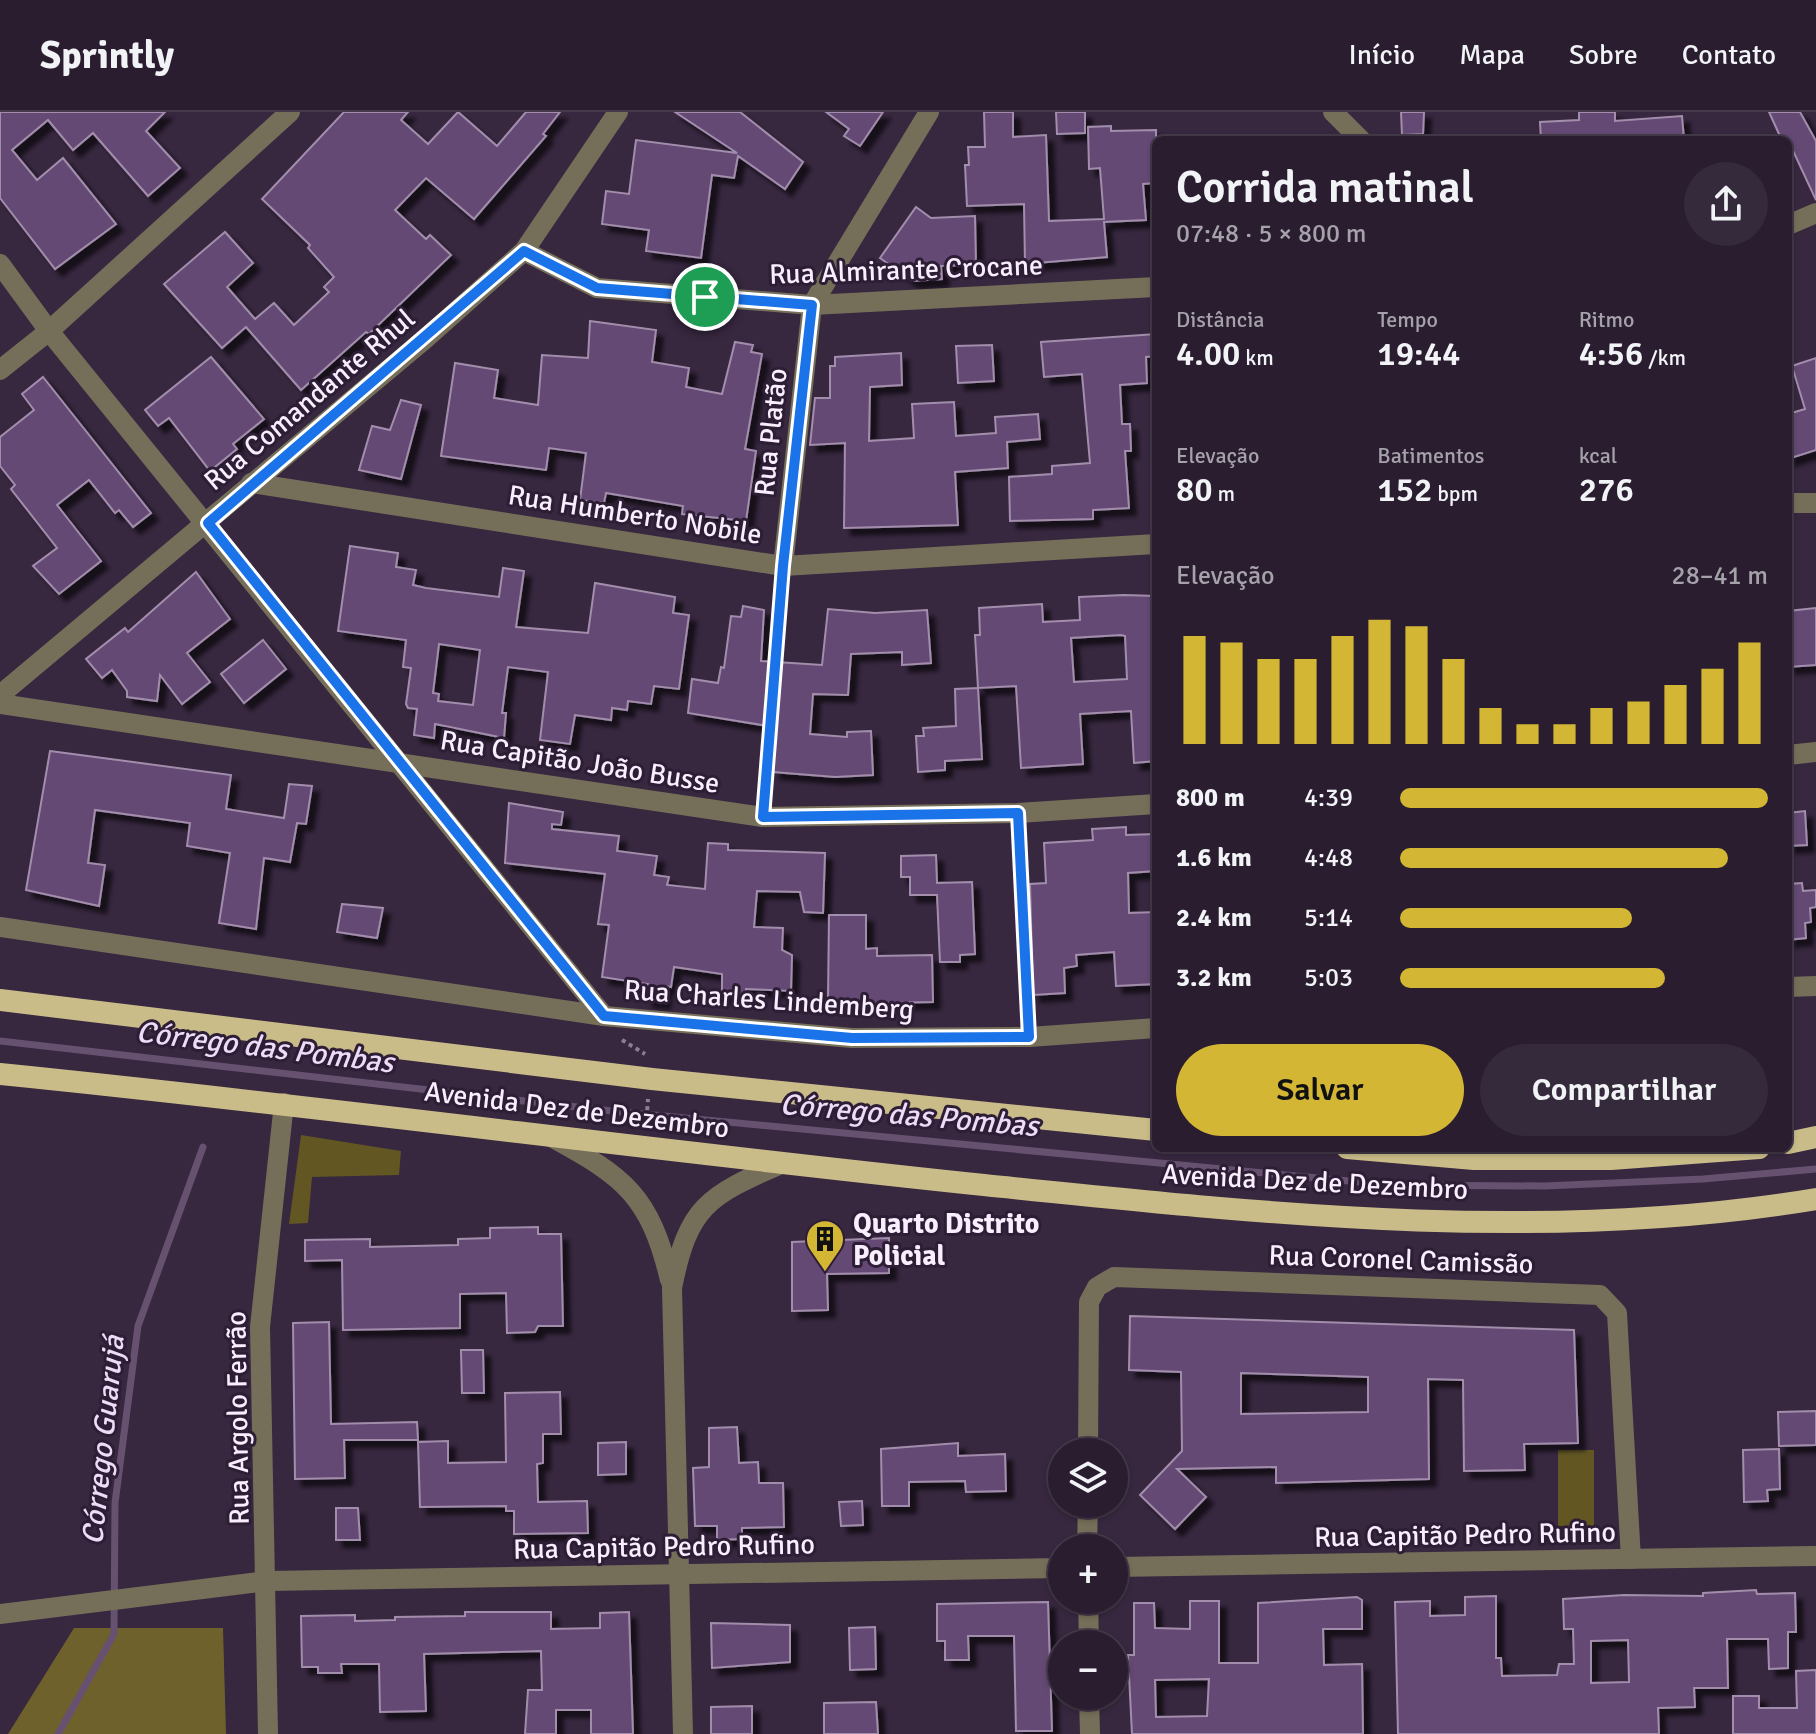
<!DOCTYPE html>
<html lang="pt">
<meta charset="utf-8">
<style>
body{margin:0;font-family:Signika,sans-serif;background:#352a3b;color:#f1f3f6;height:100vh;display:flex;flex-direction:column;font-size:30px;white-space:nowrap}
*{box-sizing:border-box;margin:0}
p{font-size:26px;color:#a5a2aa}
.icon{flex:none;width:44px;height:44px;fill:none;stroke:currentColor;stroke-width:2;stroke-linecap:round;stroke-linejoin:round}
.map{position:relative;flex:1;overflow:hidden}
.panel{position:absolute;left:1152px;top:24px;width:640px;height:1016px;display:flex;flex-direction:column;background:#291d2f;border-radius:12px;box-shadow:0 2px 6px #0004,0 0 0 2px #453b4b}
.panel>*{flex:none}
.controls{position:absolute;left:1048px;top:1326px;display:grid;gap:16px}
.controls a{display:grid;place-items:center;width:80px;height:80px;border-radius:50%;background:#291d2f;box-shadow:0 2px 6px #0004,0 0 0 2px #453b4b;font-size:40px}
.pin{position:absolute;display:grid;place-items:center;width:68px;height:68px;color:#fff;margin:-34px;border:4px solid #fff;border-radius:50%;box-shadow:0 2px 8px #0007}
.round{display:grid;place-items:center;flex:none;width:84px;height:84px;border-radius:42px;background:#352a3b}
.overview{display:flex;align-items:center;justify-content:space-between;height:136px;padding:0 24px}
h1{font-size:44px;font-weight:600;line-height:60px}
.figures{display:grid;grid-template-columns:repeat(3,1fr);gap:12px;height:136px;padding:8px 24px}
.figures div{display:grid;align-content:center}
.figures b{font-size:34px;font-weight:600}
.figures small{font-size:22px;font-weight:400}
.figures p{font-size:22px}
.chart{height:224px;padding:16px 24px}
.chart p{display:flex;justify-content:space-between}
.chart svg{width:100%;height:144px;margin-top:8px;stroke:#d4b635;stroke-width:6}
.primary-button{display:flex;gap:16px;margin-top:auto;padding:16px 24px}
.primary-button a{flex:1;height:92px;border-radius:48px;background:#d4b635;color:#111;font-size:32px;font-weight:600;line-height:92px;text-align:center}
.primary-button a+a{background:#352a3b;color:#f1f3f6}
ul{padding:0 24px;list-style:none;font-size:26px}
li{display:grid;grid-template-columns:128px 96px 1fr;align-items:center;height:60px}
li i{height:20px;border-radius:10px;background:#d4b635}
header{display:flex;align-items:center;gap:48px;box-sizing:border-box;height:112px;padding:0 40px;background:#291d2f;border-bottom:2px solid #453b4b}
header strong{font-size:38px}
nav{display:flex;gap:44px;margin-inline-start:auto;font-size:28px}
.map>svg:first-child{display:block}
.green{fill:#625623}
.forest{fill:#6f612b}
.lines{fill:none;stroke-linecap:round;stroke-linejoin:round}
.stream{stroke:#665171;stroke-width:7}
.building{fill:#644873;stroke:#a28eac;stroke-width:2;fill-rule:evenodd;filter:url(#shadow)}
.path{stroke:#8b7d92;stroke-width:4;stroke-dasharray:4 4;stroke-linecap:butt}
.minor{stroke:#756f59;stroke-width:20}
.tertiary{stroke:#756f59;stroke-width:20}
.trunk{stroke:#cabc89;stroke-width:22}
.route-casing{stroke:#fff;stroke-width:16}
.route{stroke:#1a73e8;stroke-width:10}
.labels{text-anchor:middle;stroke-width:6;stroke-linejoin:round;paint-order:stroke}
.street-label{font-size:28px;fill:#f8eefe;stroke:#2d1d35}
.poi-label{font-size:28px;font-weight:bold;fill:#f8eefe;stroke:#2d1d35;text-anchor:start}
.water-label{font-size:30px;font-style:italic;fill:#eddbf7;stroke:#2d1d35}
</style>
<header>
<strong>Sprintly</strong>
<nav><a>Início</a><a>Mapa</a><a>Sobre</a><a>Contato</a></nav>
</header>
<div class="map">
<svg width="1816" height="1622" viewBox="0 0 1816 1622">
<defs>
<filter id="shadow"><feDropShadow dx="7" dy="7" stdDeviation="2" flood-color="#0009"/></filter>
</defs>
<rect width="100%" height="100%" fill="#37273f"/>
<g class="green">
<path d="M 301,1023 L 401,1039 L 399,1063 L 312,1065 L 308,1111 L 289,1112 Z"/>
<path d="M 1558,1338 L 1594,1338 L 1594,1415 L 1558,1414 Z"/>
</g>
<path class="forest" d="M 74,1516 L 223,1516 L 226,1622 L 8,1622 Z"/>
<g class="lines">
<g class="stream">
<path d="M 0,929 L 612,999 L 1391,1073 L 1545,1074 L 1703,1067 L 1816,1057"/>
<path d="M 58,1622 L 114,1522 L 115,1391 L 138,1214 L 203,1035"/>
</g>
</g>
<g class="building">
<path d="M 0,0 L 165,0 L 146,19 L 180,56 L 148,84 L 93,21 L 73,38 L 48,8 L 12,38 L 37,68 L 63,46 L 116,112 L 55,157 L 0,86 Z"/>
<path d="M 344,0 L 408,0 L 401,8 L 428,32 L 458,0 L 497,34 L 526,0 L 560,0 L 543,22 L 546,24 L 474,107 L 426,66 L 395,98 L 426,127 L 430,123 L 451,143 L 369,222 L 366,220 L 301,278 L 246,215 L 222,236 L 164,172 L 225,120 L 253,151 L 227,175 L 255,207 L 274,191 L 294,213 L 329,180 L 324,175 L 334,165 L 308,136 L 310,133 L 262,87 Z"/>
<path d="M 675,0 L 740,0 L 803,50 L 785,77 L 738,44 L 734,66 L 712,63 L 701,146 L 646,139 L 649,118 L 602,112 L 606,79 L 629,82 L 636,28 L 737,41 Z"/>
<path d="M 826,0 L 883,0 L 860,34 L 844,24 L 849,17 Z"/>
<path d="M 984,0 L 1013,0 L 1013,25 L 1046,23 L 1049,109 L 1104,107 L 1100,56 L 1089,57 L 1088,15 L 1111,14 L 1111,19 L 1156,18 L 1156,71 L 1143,72 L 1146,108 L 1104,110 L 1107,145 L 1025,152 L 1024,92 L 967,94 L 965,53 L 969,53 L 968,35 L 985,35 Z"/>
<path d="M 1056,0 L 1085,0 L 1085,21 L 1057,22 Z"/>
<path d="M 1401,0 L 1424,0 L 1423,22 L 1402,23 Z"/>
<path d="M 1579,0 L 1615,0 L 1615,9 L 1682,4 L 1684,28 L 1663,28 L 1662,25 L 1541,28 L 1540,10 L 1579,8 Z"/>
<path d="M 1769,0 L 1800,0 L 1816,29 L 1816,88 L 1788,28 L 1779,22 Z"/>
<path d="M 916,95 L 931,106 L 975,104 L 976,153 L 941,154 L 942,167 L 912,169 L 880,146 Z"/>
<path d="M 590,209 L 656,218 L 652,250 L 689,256 L 686,275 L 722,282 L 735,230 L 753,233 L 751,240 L 762,242 L 745,337 L 756,339 L 746,409 L 682,402 L 683,394 L 606,381 L 604,391 L 580,388 L 586,341 L 549,336 L 546,358 L 441,344 L 455,251 L 498,258 L 494,286 L 538,293 L 542,243 L 588,246 Z"/>
<path d="M 1156,222 L 1156,244 L 1146,245 L 1147,271 L 1120,273 L 1122,312 L 1130,312 L 1131,339 L 1125,339 L 1129,396 L 1093,398 L 1093,407 L 1010,409 L 1009,365 L 1052,362 L 1052,354 L 1090,351 L 1082,262 L 1044,265 L 1041,230 Z"/>
<path d="M 992,233 L 994,269 L 958,271 L 956,234 Z"/>
<path d="M 901,241 L 902,273 L 870,275 L 869,329 L 914,326 L 912,292 L 954,290 L 956,324 L 996,321 L 995,305 L 1038,302 L 1040,327 L 1007,330 L 1008,356 L 955,360 L 958,413 L 844,416 L 845,331 L 810,333 L 815,286 L 830,286 L 830,254 L 835,254 L 835,245 Z"/>
<path d="M 211,245 L 264,307 L 233,332 L 237,337 L 210,359 L 169,306 L 158,314 L 145,298 Z"/>
<path d="M 1816,246 L 1816,338 L 1788,347 L 1788,302 L 1805,297 L 1792,254 Z"/>
<path d="M 43,265 L 151,401 L 133,415 L 119,398 L 115,401 L 89,368 L 57,393 L 101,449 L 59,482 L 33,454 L 57,436 L 11,377 L 15,373 L 0,354 L 0,325 L 34,298 L 22,282 Z"/>
<path d="M 401,288 L 421,293 L 401,367 L 359,358 L 372,314 L 390,318 Z"/>
<path d="M 350,434 L 398,441 L 396,455 L 416,458 L 413,473 L 426,476 L 499,485 L 503,456 L 524,459 L 516,515 L 588,521 L 595,471 L 675,485 L 673,501 L 689,503 L 679,577 L 654,574 L 651,592 L 628,589 L 627,598 L 612,596 L 611,608 L 575,603 L 570,632 L 540,628 L 548,560 L 508,555 L 502,601 L 506,601 L 504,626 L 435,612 L 434,626 L 414,623 L 417,597 L 408,596 L 406,592 L 411,556 L 403,555 L 406,528 L 338,519 ZM 439,532 L 480,538 L 473,593 L 438,589 L 439,582 L 433,581 Z"/>
<path d="M 196,460 L 230,507 L 187,541 L 210,570 L 182,592 L 160,563 L 157,589 L 127,585 L 127,579 L 112,558 L 102,566 L 86,547 L 125,516 L 128,520 Z"/>
<path d="M 1124,483 L 1156,484 L 1156,565 L 1151,566 L 1156,649 L 1134,651 L 1131,599 L 1080,602 L 1083,652 L 1021,656 L 1016,574 L 978,576 L 975,523 L 980,523 L 979,496 L 1042,492 L 1043,510 L 1080,508 L 1079,485 ZM 1121,523 L 1125,524 L 1127,567 L 1074,570 L 1071,526 Z"/>
<path d="M 743,494 L 764,498 L 761,549 L 822,553 L 828,497 L 875,501 L 927,498 L 931,551 L 902,553 L 902,540 L 851,542 L 848,583 L 813,582 L 810,622 L 847,625 L 847,620 L 871,619 L 873,663 L 835,665 L 773,660 L 774,615 L 688,601 L 692,567 L 718,571 L 721,555 L 724,556 L 731,504 L 741,505 Z"/>
<path d="M 1816,496 L 1816,553 L 1788,555 L 1788,499 Z"/>
<path d="M 263,528 L 286,557 L 244,591 L 221,562 Z"/>
<path d="M 978,576 L 982,647 L 945,649 L 945,658 L 918,660 L 916,624 L 924,624 L 923,616 L 956,614 L 955,577 Z"/>
<path d="M 50,639 L 231,663 L 226,697 L 284,706 L 289,672 L 312,674 L 306,712 L 297,711 L 290,750 L 264,746 L 256,817 L 219,811 L 230,741 L 187,734 L 190,711 L 95,698 L 88,751 L 105,753 L 99,794 L 26,778 Z"/>
<path d="M 509,691 L 563,700 L 561,713 L 552,712 L 552,717 L 619,724 L 617,739 L 657,744 L 654,763 L 669,765 L 667,773 L 705,777 L 708,731 L 728,732 L 728,738 L 825,741 L 823,801 L 804,800 L 800,780 L 757,779 L 754,815 L 783,816 L 782,838 L 792,843 L 791,879 L 746,877 L 746,884 L 722,884 L 722,862 L 674,855 L 671,875 L 665,874 L 663,890 L 646,888 L 648,872 L 602,865 L 609,813 L 598,812 L 605,762 L 505,751 Z"/>
<path d="M 1805,699 L 1807,733 L 1788,734 L 1788,701 Z"/>
<path d="M 1126,715 L 1126,723 L 1156,722 L 1156,759 L 1128,761 L 1129,801 L 1156,800 L 1156,872 L 1116,874 L 1114,840 L 1076,843 L 1077,854 L 1064,856 L 1065,881 L 1033,883 L 1030,772 L 1046,771 L 1044,731 L 1093,728 L 1092,717 Z"/>
<path d="M 936,743 L 937,771 L 972,770 L 975,842 L 960,843 L 960,850 L 940,850 L 937,783 L 910,783 L 910,765 L 901,765 L 901,744 Z"/>
<path d="M 1802,771 L 1803,779 L 1816,778 L 1816,795 L 1810,796 L 1811,810 L 1805,811 L 1806,826 L 1788,828 L 1788,772 Z"/>
<path d="M 342,792 L 383,796 L 377,826 L 337,820 Z"/>
<path d="M 829,803 L 866,803 L 866,837 L 877,836 L 877,844 L 932,843 L 933,890 L 835,892 L 835,888 L 828,888 Z"/>
<path d="M 538,1115 L 538,1122 L 561,1122 L 563,1214 L 538,1214 L 535,1220 L 507,1221 L 506,1181 L 460,1182 L 460,1216 L 343,1218 L 342,1148 L 305,1149 L 305,1128 L 370,1127 L 370,1135 L 458,1133 L 458,1127 L 490,1126 L 490,1116 Z"/>
<path d="M 889,1126 L 889,1161 L 827,1162 L 828,1198 L 792,1199 L 792,1130 Z"/>
<path d="M 1130,1204 L 1574,1218 L 1578,1331 L 1524,1332 L 1525,1358 L 1464,1359 L 1463,1268 L 1428,1267 L 1429,1367 L 1276,1371 L 1276,1355 L 1177,1357 L 1206,1385 L 1175,1417 L 1140,1383 L 1182,1339 L 1181,1260 L 1129,1258 ZM 1241,1261 L 1368,1265 L 1368,1300 L 1241,1302 Z"/>
<path d="M 329,1210 L 331,1312 L 417,1310 L 418,1328 L 344,1328 L 345,1366 L 295,1367 L 293,1211 Z"/>
<path d="M 461,1238 L 483,1238 L 484,1281 L 462,1281 Z"/>
<path d="M 560,1280 L 561,1322 L 543,1322 L 543,1351 L 537,1352 L 538,1390 L 587,1389 L 588,1421 L 514,1422 L 514,1399 L 506,1399 L 506,1394 L 420,1395 L 418,1330 L 448,1329 L 448,1351 L 506,1350 L 505,1281 Z"/>
<path d="M 1816,1299 L 1816,1333 L 1779,1334 L 1778,1300 Z"/>
<path d="M 737,1315 L 739,1351 L 758,1350 L 759,1371 L 783,1371 L 784,1415 L 742,1416 L 742,1427 L 717,1428 L 717,1414 L 695,1414 L 693,1356 L 709,1355 L 709,1316 Z"/>
<path d="M 626,1330 L 626,1362 L 598,1363 L 598,1331 Z"/>
<path d="M 958,1331 L 958,1344 L 1005,1342 L 1006,1379 L 966,1380 L 965,1369 L 909,1370 L 909,1394 L 882,1394 L 881,1337 Z"/>
<path d="M 1779,1337 L 1780,1377 L 1767,1378 L 1768,1389 L 1744,1390 L 1743,1338 Z"/>
<path d="M 862,1389 L 863,1413 L 841,1414 L 839,1390 Z"/>
<path d="M 336,1396 L 358,1396 L 360,1428 L 336,1428 Z"/>
<path d="M 1756,1478 L 1757,1482 L 1795,1481 L 1796,1520 L 1788,1520 L 1788,1556 L 1769,1557 L 1768,1527 L 1727,1527 L 1728,1576 L 1694,1576 L 1695,1595 L 1658,1596 L 1659,1622 L 1398,1622 L 1395,1490 L 1430,1489 L 1430,1504 L 1465,1503 L 1465,1485 L 1496,1484 L 1496,1546 L 1501,1546 L 1502,1564 L 1557,1563 L 1559,1552 L 1574,1552 L 1573,1517 L 1564,1517 L 1563,1487 L 1624,1483 L 1703,1484 L 1703,1481 ZM 1628,1528 L 1629,1570 L 1591,1571 L 1591,1529 Z"/>
<path d="M 1357,1485 L 1362,1488 L 1362,1517 L 1323,1517 L 1324,1553 L 1362,1552 L 1363,1622 L 1132,1622 L 1128,1543 L 1134,1543 L 1134,1491 L 1154,1491 L 1155,1516 L 1190,1517 L 1190,1489 L 1219,1489 L 1219,1551 L 1258,1551 L 1258,1491 ZM 1209,1567 L 1207,1604 L 1156,1605 L 1155,1568 Z"/>
<path d="M 1048,1490 L 1052,1619 L 1016,1619 L 1014,1524 L 968,1524 L 969,1548 L 945,1548 L 945,1529 L 937,1529 L 937,1492 Z"/>
<path d="M 465,1500 L 551,1500 L 551,1517 L 600,1516 L 600,1501 L 629,1500 L 633,1622 L 591,1622 L 591,1598 L 556,1598 L 556,1622 L 525,1622 L 528,1578 L 542,1578 L 541,1539 L 424,1542 L 426,1599 L 380,1600 L 379,1552 L 341,1552 L 342,1561 L 318,1561 L 318,1555 L 302,1555 L 301,1504 L 355,1503 L 355,1509 L 395,1508 L 395,1505 L 465,1504 Z"/>
<path d="M 711,1511 L 790,1513 L 790,1550 L 712,1556 Z"/>
<path d="M 875,1515 L 876,1557 L 850,1558 L 849,1516 Z"/>
<path d="M 1816,1558 L 1816,1622 L 1733,1622 L 1733,1584 L 1759,1584 L 1759,1596 L 1797,1596 L 1796,1559 Z"/>
<path d="M 876,1590 L 878,1622 L 824,1622 L 824,1591 Z"/>
<path d="M 752,1594 L 752,1622 L 711,1622 L 711,1595 Z"/>
</g>
<g class="lines">
<g class="path">
<path d="M 765,686 L 782,472"/>
<path d="M 1019,720 L 1028,903"/>
<path d="M 622,928 L 645,942"/>
<path d="M 646,1014 L 648,987"/>
</g>
<g class="minor">
<path d="M 1333,0 L 1361,28"/>
<path d="M 1788,113 L 1816,101"/>
<path d="M 524,139 L 597,176 L 812,193 L 1156,175"/>
<path d="M 0,152 L 49,219 L 604,904"/>
<path d="M 0,258 L 49,219 L 290,0"/>
<path d="M 251,371 L 783,454 L 1156,432"/>
<path d="M 1788,391 L 1816,391"/>
<path d="M 783,454 L 812,193 L 929,0"/>
<path d="M 0,583 L 425,227 L 524,139 L 618,0"/>
<path d="M 0,592 L 763,705 L 1018,701 L 1156,692"/>
<path d="M 1788,643 L 1816,640"/>
<path d="M 551,1025 C 625,1065 650,1084 670,1168"/>
<path d="M 1088,1340 L 1089,1190 L 1097,1175 L 1114,1165 L 1600,1183 L 1617,1201 L 1631,1447"/>
<path d="M 1087,1436 L 1088,1392"/>
<path d="M 1114,1455 L 1816,1444"/>
<path d="M 1088,1488 L 1089,1532"/>
<path d="M 0,1502 L 267,1469 L 1062,1456"/>
<path d="M 1089,1584 L 1090,1622"/>
<path d="M 268,1622 L 260,1215 L 284,991"/>
<path d="M 683,1622 L 672,1176 C 688,1095 707,1084 781,1052"/>
</g>
<g class="tertiary">
<path d="M 0,815 L 604,904 L 852,926 L 1029,925 L 1156,916"/>
<path d="M 1788,875 L 1816,874"/>
</g>
<g class="trunk">
<path d="M 0,888 L 652,967 L 1156,1018"/>
<path d="M 0,962 C 329,995 656,1039 984,1073 C 1259,1101 1541,1133 1816,1087"/>
<path d="M 1788,1031 L 1816,1025"/>
<path d="M 1347,1036 L 1474,1047 L 1611,1047 L 1759,1036"/>
</g>
</g>
<g class="lines">
<defs>
<path id="route" d="M 524,139 L 597,176 L 812,193 L 783,454 L 763,705 L 1018,701 L 1029,925 L 852,926 L 604,904 L 208,411 Z"/>
</defs>
<use href="#route" class="route-casing"/>
<use href="#route" class="route"/>
</g>
<defs>
<symbol id="building-pin" viewBox="-11 -11 22 30"><path d="M0 17L-7.5 6A9.5 9.5 0 1 1 7.5 6Z" fill="#d4b635" stroke="#2d1d35"/><path d="M-4-6H4V6H1V3H-1V6H-4ZM-2.5-4.3h1.7v1.8h-1.7ZM.8-4.3h1.7v1.8H.8ZM-2.5-1h1.7V.8h-1.7ZM.8-1h1.7V.8H.8Z" fill="#111"/></symbol>
</defs>
<g fill-rule="evenodd">
<use href="#building-pin" x="803" y="1105" width="44" height="60"/>
</g>
<g class="labels">
<g class="street-label">
<text transform="translate(906 157) rotate(-2)" y="10">Rua Almirante Crocane</text>
<text transform="translate(309 287) rotate(-40)" y="10">Rua Comandante Rhul</text>
<text transform="translate(770 320) rotate(-84)" y="10">Rua Platão</text>
<text transform="translate(635 402) rotate(9)" y="10">Rua Humberto Nobile</text>
<text transform="translate(580 649) rotate(9)" y="10">Rua Capitão João Busse</text>
<text transform="translate(769 887) rotate(4)" y="10">Rua Charles Lindemberg</text>
<text transform="translate(577 997) rotate(7)" y="10">Avenida Dez de Dezembro</text>
<text transform="translate(1315 1069) rotate(3)" y="10">Avenida Dez de Dezembro</text>
<text transform="translate(1401 1147) rotate(2)" y="10">Rua Coronel Camissão</text>
<text transform="translate(237 1306) rotate(-91)" y="10">Rua Argolo Ferrão</text>
<text transform="translate(1465 1422) rotate(-1)" y="10">Rua Capitão Pedro Rufino</text>
<text transform="translate(664 1434) rotate(-1)" y="10">Rua Capitão Pedro Rufino</text>
</g>
<g class="poi-label">
<text x="853" y="1121">Quarto Distrito<tspan x="853" dy="32">Policial</tspan></text>
</g>
<g class="water-label">
<text transform="translate(265 935) rotate(7)" y="10">Córrego das Pombas</text>
<text transform="translate(909 1003) rotate(5)" y="10">Córrego das Pombas</text>
<text transform="translate(103 1328) rotate(-84)" y="10">Córrego Guarujá</text>
</g>
</g>
</svg>
<div class="controls">
<a><svg class="icon" aria-label="layers" viewBox="0 0 24 24"><path d="M12 4l9 5-9 5-9-5zM3 14l9 5 9-5"/></svg></a>
<a>+</a>
<a>−</a>
</div>
<div class="pin" style="left:705px;top:185px;background:#1e9e55"><svg class="icon" aria-label="arrive" viewBox="0 0 24 24"><path d="M6 21V4h12l-3 4 3 4H6"/></svg></div>
<section class="panel">
<div class="overview"><div><h1>Corrida matinal</h1><p>07:48 · 5 × 800 m</p></div><a class="round"><svg class="icon" aria-label="share" viewBox="0 0 24 24"><path d="M12 15V3M7 8l5-5 5 5M5 13v7h14v-7"/></svg></a></div>
<div class="figures">
<div><p>Distância</p><b>4.00<small> km</small></b></div>
<div><p>Tempo</p><b>19:44</b></div>
<div><p>Ritmo</p><b>4:56<small> /km</small></b></div>
</div>
<div class="figures">
<div><p>Elevação</p><b>80<small> m</small></b></div>
<div><p>Batimentos</p><b>152<small> bpm</small></b></div>
<div><p>kcal</p><b>276</b></div>
</div>
<div class="chart"><p><span>Elevação</span>28–41 m</p>
<svg viewBox="0 0 160 44" preserveAspectRatio="none"><path d="M5 44V11M15 44V13M25 44V18M35 44V18M45 44V11M55 44V6M65 44V8M75 44V18M85 44V33M95 44V38M105 44V38M115 44V33M125 44V31M135 44V26M145 44V21M155 44V13"/></svg>
</div>
<ul>
<li><b>800 m</b>4:39<i style="width:100%"></i></li>
<li><b>1.6 km</b>4:48<i style="width:89%"></i></li>
<li><b>2.4 km</b>5:14<i style="width:63%"></i></li>
<li><b>3.2 km</b>5:03<i style="width:72%"></i></li>
</ul>
<div class="primary-button"><a>Salvar</a><a>Compartilhar</a></div>
</section>
</div>
